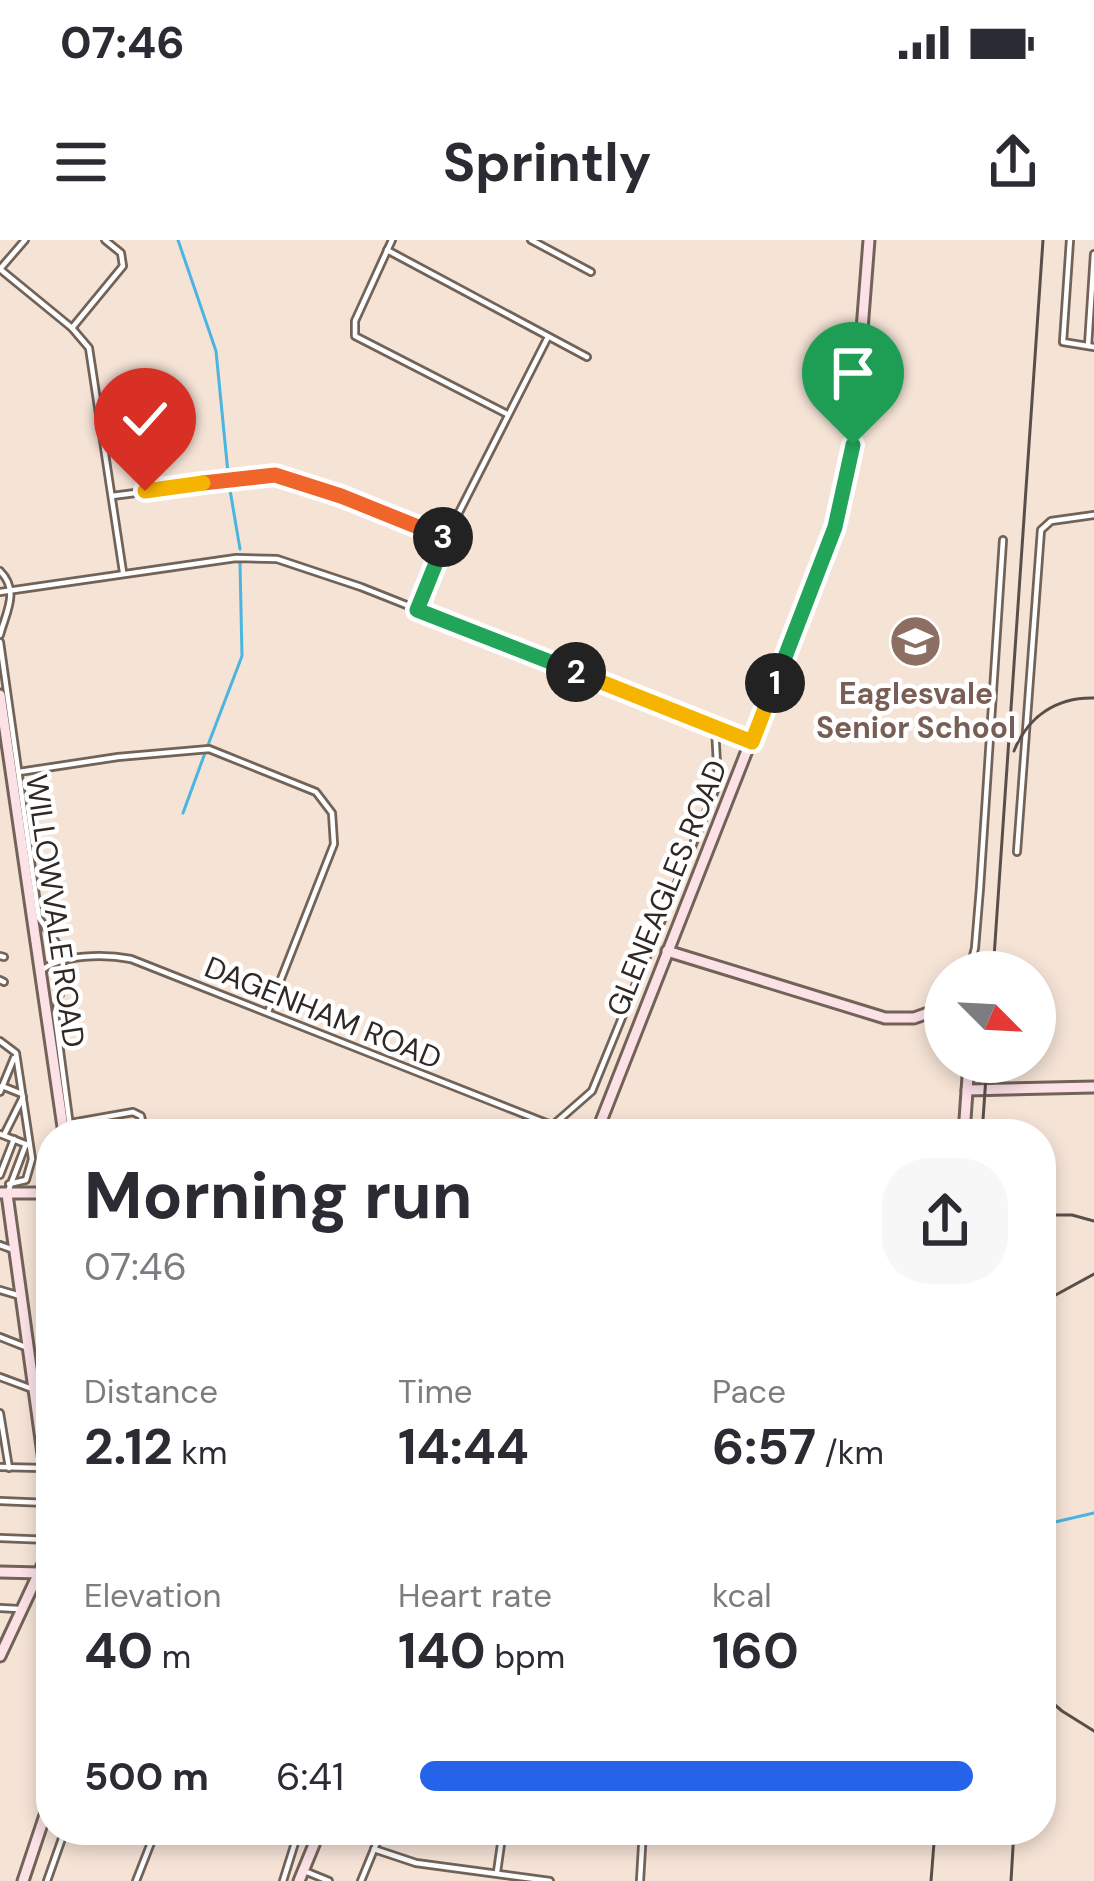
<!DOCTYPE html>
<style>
body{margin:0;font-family:"DM Sans",sans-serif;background:#f7f7f7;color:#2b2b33;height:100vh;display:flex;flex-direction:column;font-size:45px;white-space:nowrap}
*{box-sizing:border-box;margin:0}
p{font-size:39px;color:#7c7c81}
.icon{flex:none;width:66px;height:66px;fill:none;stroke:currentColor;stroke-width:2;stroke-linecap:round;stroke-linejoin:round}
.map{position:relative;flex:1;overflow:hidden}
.panel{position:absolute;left:36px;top:879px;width:1020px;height:726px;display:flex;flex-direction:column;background:#fff;border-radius:48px;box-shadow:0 6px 18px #0003}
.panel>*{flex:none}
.needle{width:78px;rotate:114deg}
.controls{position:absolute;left:924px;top:711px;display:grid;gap:24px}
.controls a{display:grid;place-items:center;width:132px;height:132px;border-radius:50%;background:#fff;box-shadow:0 6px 18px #0003;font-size:60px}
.pin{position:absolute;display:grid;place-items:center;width:102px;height:102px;color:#fff;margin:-123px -51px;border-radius:50% 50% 50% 0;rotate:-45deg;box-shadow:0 0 12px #0007}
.pin .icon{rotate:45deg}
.km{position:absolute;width:60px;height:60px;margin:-30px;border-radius:50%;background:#222;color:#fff;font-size:33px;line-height:60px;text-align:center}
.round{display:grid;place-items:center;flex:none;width:126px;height:126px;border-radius:48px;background:#f7f7f7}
.headline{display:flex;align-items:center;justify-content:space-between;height:204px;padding:0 48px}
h1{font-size:66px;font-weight:700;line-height:90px}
.metrics{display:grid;grid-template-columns:repeat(3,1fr);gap:18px;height:204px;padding:12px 48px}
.metrics div{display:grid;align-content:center}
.metrics b{font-size:51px;font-weight:700}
.metrics small{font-size:33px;font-weight:400}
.metrics p{font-size:33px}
ul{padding:0 48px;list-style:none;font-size:39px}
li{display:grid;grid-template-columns:192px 144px 1fr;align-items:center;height:90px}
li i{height:30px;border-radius:15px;background:#2563eb}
.status{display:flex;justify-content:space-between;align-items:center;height:84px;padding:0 60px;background:#fff;direction:ltr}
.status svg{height:33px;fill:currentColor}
header{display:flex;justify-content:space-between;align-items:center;height:156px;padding:0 48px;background:#fff;font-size:54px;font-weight:700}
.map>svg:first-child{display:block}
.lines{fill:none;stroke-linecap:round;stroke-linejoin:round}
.stream{stroke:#49b5e0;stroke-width:3}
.street-casing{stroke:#726358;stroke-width:10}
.secondary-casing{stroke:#726358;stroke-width:15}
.street{stroke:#fff;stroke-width:4.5}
.secondary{stroke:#fce1e7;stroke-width:9}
.rail{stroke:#594f4a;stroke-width:3}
.split-1-casing{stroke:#fff;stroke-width:24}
.split-2-casing{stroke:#fff;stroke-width:24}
.split-3-casing{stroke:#fff;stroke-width:24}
.split-4-casing{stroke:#fff;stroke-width:24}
.split-5-casing{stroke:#fff;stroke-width:24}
.split-1{stroke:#22a559;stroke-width:15}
.split-2{stroke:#f5b400;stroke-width:15}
.split-3{stroke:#22a559;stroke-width:15}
.split-4{stroke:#f0652b;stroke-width:15}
.split-5{stroke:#f5b400;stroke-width:15}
.labels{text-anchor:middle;stroke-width:9;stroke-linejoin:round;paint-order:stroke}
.education-label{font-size:30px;font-weight:bold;fill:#785e54;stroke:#fff}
.street-label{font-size:30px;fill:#2f2824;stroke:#fff}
</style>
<div class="status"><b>07:46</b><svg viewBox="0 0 49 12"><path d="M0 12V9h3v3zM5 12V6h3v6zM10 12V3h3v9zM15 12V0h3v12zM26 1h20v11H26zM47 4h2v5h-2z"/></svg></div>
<header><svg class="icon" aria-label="menu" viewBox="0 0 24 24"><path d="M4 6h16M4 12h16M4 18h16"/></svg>Sprintly<svg class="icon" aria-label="share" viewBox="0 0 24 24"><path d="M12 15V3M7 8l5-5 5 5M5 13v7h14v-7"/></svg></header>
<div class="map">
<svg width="1094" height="1641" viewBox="0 0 1094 1641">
<rect width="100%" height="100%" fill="#f5e3d6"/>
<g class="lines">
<g class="stream">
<path d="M 178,0 L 216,111 L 228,233"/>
<path d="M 229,244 L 240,309"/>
<path d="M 208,505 L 242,416 L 240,323"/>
<path d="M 183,573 L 205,513"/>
<path d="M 1055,1282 L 1094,1273"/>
</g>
<defs>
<g id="street">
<path d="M 25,0 L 0,29 L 72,88 L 89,108 L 123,332"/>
<path d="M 392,0 L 355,81 L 355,96 L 507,174"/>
<path d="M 531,0 L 591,32"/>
<path d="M 1070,0 L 1063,102 L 1094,107"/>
<path d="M 387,10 L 587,117"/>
<path d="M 72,88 L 123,26 L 121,13 L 105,0"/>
<path d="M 1088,106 L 1094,14"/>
<path d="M 112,256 L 275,235 L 325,250 L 446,298"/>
<path d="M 0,331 C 20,351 6,372 0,395"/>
<path d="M 0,352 L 236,318 L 277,319 L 361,347 L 752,502"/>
<path d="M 418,367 L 446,298 L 548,97"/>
<path d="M 0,402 L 39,678 L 60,708 L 63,721 L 62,746 L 55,773 L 71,894"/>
<path d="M 19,532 L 118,517 L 209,509 L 316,552 L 332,573 L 334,604 L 268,772"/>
<path d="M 1017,612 L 1041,290 L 1051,281 L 1094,275"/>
<path d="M 0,716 L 4,717"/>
<path d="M 41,731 C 61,714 105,714 131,719 L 574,894"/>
<path d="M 969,732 L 975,708 L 980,648 L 1003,300"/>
<path d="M 0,740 L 4,742"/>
<path d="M 0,801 L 16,813 L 32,919 L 26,940 L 9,944"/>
<path d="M 2,846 L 22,854"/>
<path d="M 0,852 L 14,818"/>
<path d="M 71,883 L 133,872 L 141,876 L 145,894"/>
<path d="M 0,894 L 28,905"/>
<path d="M 553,894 L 552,886 L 592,851 L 718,543 L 715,487"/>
<path d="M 4,895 L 23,857"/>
<path d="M 0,935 L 14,899"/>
<path d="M 7,954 L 26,904"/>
<path d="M 0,1005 L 14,1010"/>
<path d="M 0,1050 L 17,1055"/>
<path d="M 0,1097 L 28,1108"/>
<path d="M 0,1137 L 35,1150"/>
<path d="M 0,1173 L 9,1228"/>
<path d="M 0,1227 L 42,1228"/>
<path d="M 0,1261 L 48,1263"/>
<path d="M 0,1298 L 51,1300"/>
<path d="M 0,1368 L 18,1369"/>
<path d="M 374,1609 L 416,1623 L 550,1641"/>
<path d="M 307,1632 L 329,1641"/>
<path d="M 497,1632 L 503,1590"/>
<path d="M 47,1641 L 65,1590"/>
<path d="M 136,1641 L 156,1590"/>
<path d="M 283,1641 L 299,1590"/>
<path d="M 361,1641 L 382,1590"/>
<path d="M 640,1641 L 643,1590"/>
</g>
<g id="secondary">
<path d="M 0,455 L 64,894"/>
<path d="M 667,711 L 885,778 L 914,778 L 945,767"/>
<path d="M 967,850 L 1094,847"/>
<path d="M 596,894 L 835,287 L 853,205 L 869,0"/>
<path d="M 964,894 L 969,822"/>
<path d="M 0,953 L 51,953"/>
<path d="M 7,954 L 51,1272"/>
<path d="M 0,1332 L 40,1333"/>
<path d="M 0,1416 L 51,1307"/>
<path d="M 23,1641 L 51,1557"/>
<path d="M 299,1641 L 320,1590"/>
</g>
</defs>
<use href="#street" class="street-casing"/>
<use href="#secondary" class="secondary-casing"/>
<use href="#street" class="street"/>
<use href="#secondary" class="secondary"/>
<g class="rail">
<path d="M 1014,511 C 1028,476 1057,457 1094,458"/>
<path d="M 993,732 L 1043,0"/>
<path d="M 982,894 L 987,822"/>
<path d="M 1041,975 L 1072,975 L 1094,981"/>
<path d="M 1041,1063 L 1094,1034"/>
<path d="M 1041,1453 L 1062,1471 L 1094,1491"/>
<path d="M 931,1641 L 935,1590"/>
<path d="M 1011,1641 L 1014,1590"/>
</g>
</g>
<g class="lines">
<defs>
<path id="split-1" d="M 775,443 L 835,287 L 853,205"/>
<path id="split-2" d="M 576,432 L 752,502 L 775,443"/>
<path id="split-3" d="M 443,297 L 446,298 L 417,370 L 576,432"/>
<path id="split-4" d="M 203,243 L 275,235 L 341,256 L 443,297"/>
<path id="split-5" d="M 145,251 L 203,243"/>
</defs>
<use href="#split-1" class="split-1-casing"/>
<use href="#split-2" class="split-2-casing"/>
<use href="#split-3" class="split-3-casing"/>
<use href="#split-4" class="split-4-casing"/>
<use href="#split-5" class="split-5-casing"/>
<use href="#split-1" class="split-1"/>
<use href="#split-2" class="split-2"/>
<use href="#split-3" class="split-3"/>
<use href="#split-4" class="split-4"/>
<use href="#split-5" class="split-5"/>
</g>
<defs>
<symbol id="school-disc" viewBox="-11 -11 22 22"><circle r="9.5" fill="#8d6e63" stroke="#fff"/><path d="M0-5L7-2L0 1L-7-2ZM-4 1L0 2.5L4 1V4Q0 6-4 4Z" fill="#fff"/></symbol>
</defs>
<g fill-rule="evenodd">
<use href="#school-disc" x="886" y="372" width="59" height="59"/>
</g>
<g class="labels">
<g class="education-label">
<text x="916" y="464">Eaglesvale<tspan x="916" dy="34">Senior School</tspan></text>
</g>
<g class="street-label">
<text transform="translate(667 648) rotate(-68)" y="10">GLENEAGLES ROAD</text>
<text transform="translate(55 671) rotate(82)" y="10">WILLOWVALE ROAD</text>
<text transform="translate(323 773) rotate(22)" y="10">DAGENHAM ROAD</text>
</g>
</g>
</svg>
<div class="controls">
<a><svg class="needle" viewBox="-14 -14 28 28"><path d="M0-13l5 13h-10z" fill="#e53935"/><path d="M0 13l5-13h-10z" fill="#7c7c81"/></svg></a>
</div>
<div class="pin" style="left:853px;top:205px;background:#1e9e55"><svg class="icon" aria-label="arrive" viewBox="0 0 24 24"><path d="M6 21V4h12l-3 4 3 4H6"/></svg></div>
<div class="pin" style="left:145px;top:251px;background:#d93025"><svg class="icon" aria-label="check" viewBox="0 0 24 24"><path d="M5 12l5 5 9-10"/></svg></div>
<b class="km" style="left:775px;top:443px">1</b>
<b class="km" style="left:576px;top:432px">2</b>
<b class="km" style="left:443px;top:297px">3</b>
<section class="panel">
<div class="headline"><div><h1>Morning run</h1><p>07:46</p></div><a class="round"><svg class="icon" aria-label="share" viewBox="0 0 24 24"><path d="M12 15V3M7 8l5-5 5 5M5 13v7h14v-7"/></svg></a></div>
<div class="metrics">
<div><p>Distance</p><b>2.12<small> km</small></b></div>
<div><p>Time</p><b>14:44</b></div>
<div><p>Pace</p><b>6:57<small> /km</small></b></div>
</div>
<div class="metrics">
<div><p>Elevation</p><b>40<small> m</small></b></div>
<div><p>Heart rate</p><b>140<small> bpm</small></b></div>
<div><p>kcal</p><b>160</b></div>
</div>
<ul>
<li><b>500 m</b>6:41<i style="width:94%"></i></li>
</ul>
</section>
</div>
